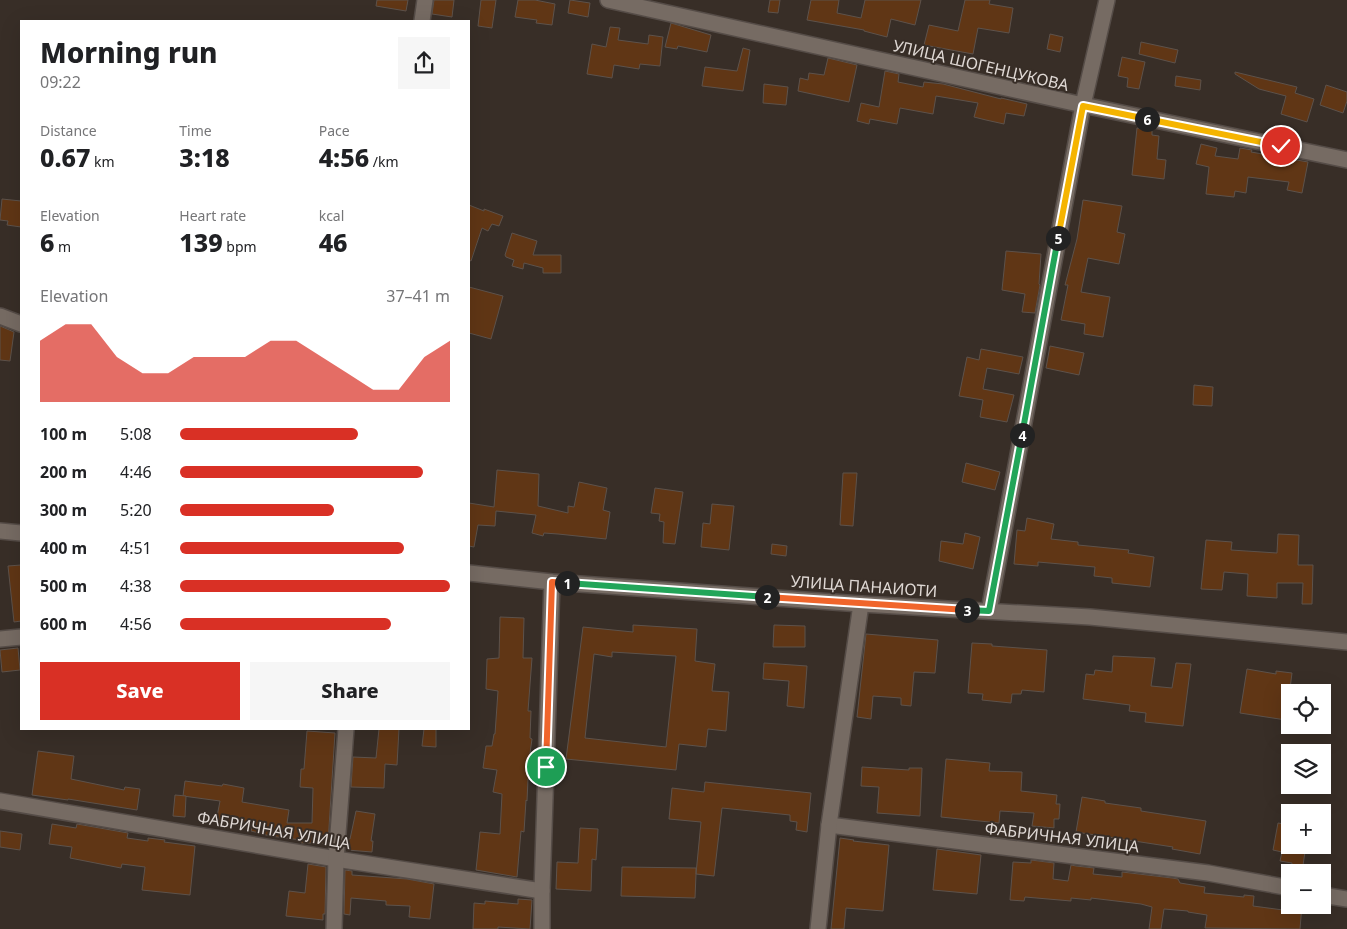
<!DOCTYPE html>
<meta charset="utf-8">
<style>
body{margin:0;font-family:"Noto Sans",sans-serif;background:#f6f6f6;color:#202124;height:100vh;display:flex;flex-direction:column;font-size:19px;white-space:nowrap}
*{box-sizing:border-box;margin:0}
p{font-size:16px;color:#757577}
.icon{flex:none;width:28px;height:28px;fill:none;stroke:currentColor;stroke-width:2;stroke-linecap:round;stroke-linejoin:round}
.map{position:relative;flex:1;overflow:hidden}
.drawer{position:absolute;left:20px;top:20px;width:450px;height:710px;display:flex;flex-direction:column;background:#fff;border-radius:0px;box-shadow:0 5px 20px #0002}
.drawer>*{flex:none}
.controls{position:absolute;left:1281px;top:684px;display:grid;gap:10px}
.controls a{display:grid;place-items:center;width:50px;height:50px;border-radius:0px;background:#fff;box-shadow:0 5px 20px #0002;font-size:25px}
.pin{position:absolute;display:grid;place-items:center;width:42px;height:42px;color:#fff;margin:-21px;border:2px solid #fff;border-radius:50%;box-shadow:0 1px 5px #0007}
.km{position:absolute;width:25px;height:25px;margin:-12px;border-radius:50%;background:#222;color:#fff;font-size:14px;line-height:25px;text-align:center}
.round{display:grid;place-items:center;flex:none;width:52px;height:52px;border-radius:0px;background:#f6f6f6}
.overview{display:flex;align-items:center;justify-content:space-between;height:85px;padding:0 20px}
h1{font-size:28px;font-weight:800;line-height:38px}
.metrics{display:grid;grid-template-columns:repeat(3,1fr);gap:8px;height:85px;padding:5px 20px}
.metrics div{display:grid;align-content:center}
.metrics b{font-size:25px;font-weight:800}
.metrics small{font-size:14px;font-weight:400}
.metrics p{font-size:14px}
.chart{height:140px;padding:10px 20px}
.chart p{display:flex;justify-content:space-between}
.chart svg{width:100%;height:90px;margin-top:5px;fill:#d93025;opacity:.7}
.primary-button{display:flex;gap:10px;margin-top:auto;padding:10px 20px}
.primary-button a{flex:1;height:58px;border-radius:0px;background:#d93025;color:#fff;font-size:20px;font-weight:800;line-height:58px;text-align:center}
.primary-button a+a{background:#f6f6f6;color:#202124}
ul{padding:0 20px;list-style:none;font-size:16px}
li{display:grid;grid-template-columns:80px 60px 1fr;align-items:center;height:38px}
li i{height:12px;border-radius:6px;background:#d93025}
.map>svg:first-child{display:block}
.building{fill:#603615;stroke:#5d524b;fill-rule:evenodd}
.lines{fill:none;stroke-linecap:round;stroke-linejoin:round}
.minor-casing{stroke:#554c47;stroke-width:18}
.minor{stroke:#766b63;stroke-width:15}
.split-1-casing{stroke:#fff;stroke-width:10}
.split-2-casing{stroke:#fff;stroke-width:10}
.split-3-casing{stroke:#fff;stroke-width:10}
.split-4-casing{stroke:#fff;stroke-width:10}
.split-5-casing{stroke:#fff;stroke-width:10}
.split-6-casing{stroke:#fff;stroke-width:10}
.split-7-casing{stroke:#fff;stroke-width:10}
.split-1{stroke:#f0652b;stroke-width:6}
.split-2{stroke:#22a559;stroke-width:6}
.split-3{stroke:#f0652b;stroke-width:6}
.split-4{stroke:#22a559;stroke-width:6}
.split-5{stroke:#22a559;stroke-width:6}
.split-6{stroke:#f5b400;stroke-width:6}
.split-7{stroke:#f5b400;stroke-width:6}
.labels{text-anchor:middle;stroke-width:4;stroke-linejoin:round;paint-order:stroke}
.street-label{font-size:16px;fill:#dfd8d4;stroke:#382e27}
</style>
<div class="map">
<svg width="1347" height="929" viewBox="0 0 1347 929">
<rect width="100%" height="100%" fill="#382e27"/>
<g class="building">
<path d="M 377,0 L 408,0 L 406,11 L 376,6 Z"/>
<path d="M 434,0 L 454,0 L 452,17 L 432,14 Z"/>
<path d="M 481,0 L 496,0 L 492,28 L 478,26 Z"/>
<path d="M 518,0 L 535,0 L 555,4 L 552,25 L 536,23 L 537,20 L 515,17 Z"/>
<path d="M 570,0 L 590,3 L 588,17 L 568,13 Z"/>
<path d="M 770,0 L 780,0 L 778,13 L 768,12 Z"/>
<path d="M 811,0 L 839,0 L 837,13 L 861,18 L 865,0 L 921,0 L 915,25 L 891,19 L 887,37 L 864,31 L 864,30 L 807,20 Z"/>
<path d="M 965,0 L 990,0 L 989,4 L 1013,8 L 1009,33 L 978,28 L 973,54 L 924,45 L 929,25 L 958,31 Z"/>
<path d="M 671,23 L 711,35 L 707,52 L 678,46 L 677,49 L 665,47 Z"/>
<path d="M 610,27 L 620,28 L 618,40 L 648,44 L 649,35 L 663,37 L 660,66 L 640,64 L 639,69 L 614,65 L 612,78 L 587,74 L 592,44 L 606,47 Z"/>
<path d="M 1050,34 L 1063,37 L 1060,52 L 1047,49 Z"/>
<path d="M 1141,42 L 1178,50 L 1175,63 L 1139,54 Z"/>
<path d="M 743,48 L 750,50 L 743,91 L 702,86 L 705,67 L 737,71 Z"/>
<path d="M 1122,57 L 1145,62 L 1139,89 L 1127,87 L 1128,78 L 1118,76 Z"/>
<path d="M 828,58 L 857,65 L 849,102 L 798,91 L 800,78 L 808,80 L 809,73 L 824,75 Z"/>
<path d="M 885,71 L 899,74 L 898,82 L 923,87 L 924,82 L 943,84 L 1001,99 L 1001,98 L 1027,104 L 1024,116 L 1006,113 L 1004,124 L 986,120 L 974,117 L 978,103 L 936,96 L 933,114 L 900,108 L 897,124 L 870,119 L 869,124 L 857,121 L 861,103 L 879,107 Z"/>
<path d="M 1235,72 L 1297,87 L 1295,93 L 1314,99 L 1307,122 L 1281,114 L 1286,96 L 1259,89 L 1235,74 Z"/>
<path d="M 1176,76 L 1201,80 L 1200,90 L 1175,86 Z"/>
<path d="M 764,84 L 788,87 L 786,105 L 763,103 Z"/>
<path d="M 1326,85 L 1347,92 L 1347,101 L 1343,113 L 1320,105 Z"/>
<path d="M 1137,128 L 1152,130 L 1152,135 L 1159,136 L 1157,159 L 1166,160 L 1164,179 L 1132,175 Z"/>
<path d="M 1201,144 L 1217,148 L 1215,156 L 1238,159 L 1240,148 L 1252,150 L 1251,152 L 1308,162 L 1302,193 L 1287,190 L 1289,182 L 1248,177 L 1246,193 L 1235,191 L 1234,197 L 1206,194 L 1209,167 L 1196,164 Z"/>
<path d="M 2,199 L 21,201 L 21,227 L 7,225 L 8,221 L 0,220 Z"/>
<path d="M 1083,200 L 1122,206 L 1117,232 L 1125,234 L 1119,264 L 1088,258 L 1081,292 L 1110,297 L 1103,337 L 1084,334 L 1085,324 L 1061,320 L 1068,285 L 1065,285 L 1077,239 Z"/>
<path d="M 469,205 L 484,211 L 484,209 L 503,216 L 499,226 L 492,224 L 488,231 L 482,228 L 471,261 L 469,260 Z"/>
<path d="M 512,233 L 537,241 L 533,255 L 561,255 L 561,273 L 543,273 L 543,268 L 524,263 L 523,269 L 512,266 L 514,260 L 506,257 L 505,255 Z"/>
<path d="M 1006,251 L 1041,254 L 1039,284 L 1040,285 L 1035,313 L 1022,312 L 1025,294 L 1002,290 Z"/>
<path d="M 469,287 L 503,296 L 491,339 L 469,333 Z"/>
<path d="M 0,326 L 14,332 L 10,361 L 0,360 Z"/>
<path d="M 1050,346 L 1084,353 L 1079,375 L 1046,368 Z"/>
<path d="M 981,349 L 1023,357 L 1019,374 L 987,368 L 983,389 L 1014,395 L 1007,422 L 980,417 L 983,400 L 959,396 L 967,357 L 979,360 Z"/>
<path d="M 1194,385 L 1213,387 L 1212,406 L 1193,405 Z"/>
<path d="M 966,463 L 1000,472 L 995,490 L 962,482 Z"/>
<path d="M 497,470 L 539,474 L 538,506 L 568,513 L 568,506 L 574,507 L 579,482 L 607,488 L 603,510 L 610,512 L 606,539 L 558,534 L 544,533 L 543,536 L 532,533 L 536,515 L 496,511 L 495,526 L 478,525 L 474,547 L 469,546 L 469,503 L 494,507 Z"/>
<path d="M 843,473 L 857,473 L 853,526 L 840,525 Z"/>
<path d="M 655,488 L 683,492 L 675,544 L 663,543 L 664,522 L 659,521 L 660,514 L 651,513 Z"/>
<path d="M 712,504 L 734,506 L 729,550 L 701,547 L 703,523 L 710,524 Z"/>
<path d="M 1027,518 L 1054,524 L 1051,539 L 1078,542 L 1078,545 L 1129,550 L 1128,553 L 1154,557 L 1150,587 L 1112,583 L 1112,578 L 1094,576 L 1095,567 L 1038,562 L 1038,566 L 1014,564 L 1017,530 L 1025,531 Z"/>
<path d="M 965,533 L 980,537 L 973,569 L 939,561 L 941,541 L 963,544 Z"/>
<path d="M 1278,534 L 1299,535 L 1298,565 L 1313,565 L 1312,604 L 1302,604 L 1303,583 L 1277,583 L 1277,598 L 1247,596 L 1248,574 L 1224,572 L 1222,590 L 1201,589 L 1206,540 L 1232,542 L 1231,550 L 1277,553 Z"/>
<path d="M 772,544 L 787,546 L 786,556 L 771,554 Z"/>
<path d="M 21,565 L 21,621 L 14,622 L 8,566 Z"/>
<path d="M 500,617 L 524,618 L 523,658 L 532,658 L 528,711 L 531,711 L 530,738 L 532,739 L 529,760 L 533,761 L 530,779 L 528,779 L 527,801 L 526,800 L 524,832 L 521,831 L 517,877 L 476,870 L 480,832 L 500,834 L 502,794 L 493,792 L 497,770 L 483,768 L 486,746 L 492,746 L 494,734 L 495,734 L 498,691 L 486,689 L 487,659 L 499,658 Z"/>
<path d="M 633,625 L 697,629 L 695,661 L 715,664 L 712,691 L 729,692 L 726,731 L 708,729 L 706,747 L 679,744 L 676,770 L 566,759 L 583,627 L 633,632 ZM 612,652 L 676,656 L 666,747 L 585,738 L 594,654 L 612,657 Z"/>
<path d="M 774,625 L 805,626 L 805,647 L 773,647 Z"/>
<path d="M 866,634 L 938,640 L 935,673 L 914,672 L 911,706 L 901,705 L 901,698 L 873,696 L 871,719 L 857,717 Z"/>
<path d="M 972,643 L 992,644 L 992,646 L 1047,650 L 1044,692 L 1022,690 L 1021,694 L 1012,694 L 1011,703 L 982,700 L 983,694 L 968,693 Z"/>
<path d="M 18,648 L 20,670 L 2,672 L 0,650 Z"/>
<path d="M 1113,656 L 1155,658 L 1151,686 L 1172,688 L 1176,663 L 1191,664 L 1183,726 L 1145,722 L 1146,713 L 1129,711 L 1130,705 L 1083,699 L 1086,674 L 1094,675 L 1095,670 L 1112,672 Z"/>
<path d="M 764,663 L 807,666 L 804,708 L 787,706 L 789,681 L 763,679 Z"/>
<path d="M 1247,669 L 1276,674 L 1276,671 L 1292,673 L 1286,720 L 1240,713 Z"/>
<path d="M 379,729 L 399,729 L 397,765 L 385,764 L 384,788 L 351,787 L 353,757 L 376,758 Z"/>
<path d="M 424,729 L 436,729 L 436,747 L 422,746 Z"/>
<path d="M 307,731 L 335,733 L 328,843 L 301,843 L 301,840 L 270,836 L 251,831 L 252,828 L 216,822 L 220,801 L 183,796 L 185,781 L 222,786 L 223,784 L 244,788 L 242,802 L 289,810 L 287,823 L 312,823 L 313,788 L 300,787 L 301,769 L 304,769 Z"/>
<path d="M 38,751 L 74,756 L 71,779 L 124,790 L 125,787 L 140,789 L 137,810 L 68,799 L 68,800 L 32,795 Z"/>
<path d="M 946,759 L 990,763 L 989,771 L 1022,772 L 1021,791 L 1057,795 L 1056,804 L 1060,804 L 1059,819 L 1054,819 L 1054,828 L 1032,826 L 1034,813 L 1000,811 L 999,823 L 941,817 Z"/>
<path d="M 862,767 L 909,770 L 909,768 L 922,768 L 920,816 L 877,813 L 879,787 L 861,786 Z"/>
<path d="M 705,782 L 811,793 L 807,832 L 796,830 L 797,822 L 790,821 L 790,815 L 722,808 L 714,876 L 696,874 L 695,898 L 621,896 L 622,867 L 696,868 L 696,874 L 701,822 L 669,819 L 672,788 L 704,792 Z"/>
<path d="M 175,795 L 186,796 L 185,817 L 173,816 Z"/>
<path d="M 1082,797 L 1105,801 L 1105,803 L 1141,808 L 1141,811 L 1206,821 L 1200,854 L 1172,849 L 1173,847 L 1076,832 Z"/>
<path d="M 356,811 L 375,814 L 371,841 L 373,841 L 372,852 L 347,850 L 348,839 L 350,839 Z"/>
<path d="M 1278,823 L 1290,825 L 1290,845 L 1306,845 L 1302,872 L 1291,871 L 1292,863 L 1280,861 L 1282,852 L 1273,850 Z"/>
<path d="M 52,824 L 76,828 L 77,824 L 128,833 L 127,838 L 148,841 L 148,838 L 165,840 L 164,842 L 195,846 L 190,895 L 142,890 L 145,867 L 122,864 L 121,868 L 70,858 L 72,847 L 49,844 Z"/>
<path d="M 580,828 L 598,829 L 596,860 L 592,859 L 591,891 L 556,889 L 557,862 L 578,863 Z"/>
<path d="M 0,831 L 22,834 L 20,850 L 0,847 Z"/>
<path d="M 840,838 L 854,840 L 853,841 L 889,845 L 883,911 L 846,908 L 844,929 L 831,929 Z"/>
<path d="M 937,849 L 981,855 L 977,894 L 933,890 Z"/>
<path d="M 1031,860 L 1054,863 L 1053,879 L 1068,881 L 1071,865 L 1076,866 L 1094,868 L 1093,874 L 1122,877 L 1122,872 L 1172,878 L 1178,879 L 1180,883 L 1205,887 L 1204,893 L 1244,897 L 1244,895 L 1254,896 L 1253,906 L 1283,910 L 1283,905 L 1302,905 L 1300,929 L 1205,928 L 1207,915 L 1188,912 L 1188,911 L 1164,909 L 1161,929 L 1149,929 L 1152,907 L 1141,904 L 1091,898 L 1091,900 L 1071,898 L 1071,901 L 1025,897 L 1024,901 L 1010,900 L 1013,862 L 1031,863 Z"/>
<path d="M 308,864 L 326,867 L 325,914 L 323,914 L 323,920 L 286,916 L 289,891 L 305,893 Z"/>
<path d="M 345,870 L 352,871 L 352,875 L 407,879 L 434,884 L 430,919 L 409,917 L 410,906 L 386,905 L 386,901 L 351,898 L 350,915 L 344,914 Z"/>
<path d="M 518,899 L 532,900 L 530,929 L 498,927 L 498,929 L 473,929 L 474,903 L 485,904 L 485,901 L 518,904 Z"/>
</g>
<g class="lines">
<defs>
<g id="minor">
<path d="M 608,0 L 1083,105 L 1347,160"/>
<path d="M 422,21 L 425,0"/>
<path d="M 0,316 L 21,324"/>
<path d="M 0,531 L 21,533"/>
<path d="M 469,573 L 552,582 L 861,604 L 1090,617 L 1347,642"/>
<path d="M 989,611 L 1083,105 L 1107,0"/>
<path d="M 0,639 L 21,637"/>
<path d="M 0,801 L 336,859 L 542,891"/>
<path d="M 829,825 L 1208,873 L 1290,888"/>
<path d="M 1322,895 L 1347,899"/>
<path d="M 334,929 L 336,859 L 346,729"/>
<path d="M 542,929 L 542,891 L 552,582"/>
<path d="M 818,929 L 829,825 L 861,604"/>
</g>
</defs>
<use href="#minor" class="minor-casing"/>
<use href="#minor" class="minor"/>
</g>
<g class="lines">
<defs>
<path id="split-1" d="M 546,767 L 552,582 L 567,583"/>
<path id="split-2" d="M 567,583 L 767,597"/>
<path id="split-3" d="M 767,597 L 967,610"/>
<path id="split-4" d="M 967,610 L 989,611 L 1022,435"/>
<path id="split-5" d="M 1022,435 L 1058,238"/>
<path id="split-6" d="M 1058,238 L 1083,106 L 1147,119"/>
<path id="split-7" d="M 1147,119 L 1281,146"/>
</defs>
<use href="#split-1" class="split-1-casing"/>
<use href="#split-2" class="split-2-casing"/>
<use href="#split-3" class="split-3-casing"/>
<use href="#split-4" class="split-4-casing"/>
<use href="#split-5" class="split-5-casing"/>
<use href="#split-6" class="split-6-casing"/>
<use href="#split-7" class="split-7-casing"/>
<use href="#split-1" class="split-1"/>
<use href="#split-2" class="split-2"/>
<use href="#split-3" class="split-3"/>
<use href="#split-4" class="split-4"/>
<use href="#split-5" class="split-5"/>
<use href="#split-6" class="split-6"/>
<use href="#split-7" class="split-7"/>
</g>
<g class="labels">
<g class="street-label">
<text transform="translate(981 65) rotate(13)" y="6">УЛИЦА ШОГЕНЦУКОВА</text>
<text transform="translate(864 586) rotate(4)" y="6">УЛИЦА ПАНАИОТИ</text>
<text transform="translate(274 830) rotate(10)" y="6">ФАБРИЧНАЯ УЛИЦА</text>
<text transform="translate(1062 837) rotate(7)" y="6">ФАБРИЧНАЯ УЛИЦА</text>
</g>
</g>
</svg>
<div class="controls">
<a><svg class="icon" aria-label="locate" viewBox="0 0 24 24"><circle cx="12" cy="12" r="6"/><path d="M12 2v4M12 18v4M2 12h4M18 12h4"/></svg></a>
<a><svg class="icon" aria-label="layers" viewBox="0 0 24 24"><path d="M12 4l9 5-9 5-9-5zM3 14l9 5 9-5"/></svg></a>
<a>+</a>
<a>−</a>
</div>
<div class="pin" style="left:546px;top:767px;background:#1e9e55"><svg class="icon" aria-label="arrive" viewBox="0 0 24 24"><path d="M6 21V4h12l-3 4 3 4H6"/></svg></div>
<div class="pin" style="left:1281px;top:146px;background:#d93025"><svg class="icon" aria-label="check" viewBox="0 0 24 24"><path d="M5 12l5 5 9-10"/></svg></div>
<b class="km" style="left:567px;top:583px">1</b>
<b class="km" style="left:767px;top:597px">2</b>
<b class="km" style="left:967px;top:610px">3</b>
<b class="km" style="left:1022px;top:435px">4</b>
<b class="km" style="left:1058px;top:238px">5</b>
<b class="km" style="left:1147px;top:119px">6</b>
<section class="drawer">
<div class="overview"><div><h1>Morning run</h1><p>09:22</p></div><a class="round"><svg class="icon" aria-label="share" viewBox="0 0 24 24"><path d="M12 15V3M7 8l5-5 5 5M5 13v7h14v-7"/></svg></a></div>
<div class="metrics">
<div><p>Distance</p><b>0.67<small> km</small></b></div>
<div><p>Time</p><b>3:18</b></div>
<div><p>Pace</p><b>4:56<small> /km</small></b></div>
</div>
<div class="metrics">
<div><p>Elevation</p><b>6<small> m</small></b></div>
<div><p>Heart rate</p><b>139<small> bpm</small></b></div>
<div><p>kcal</p><b>46</b></div>
</div>
<div class="chart"><p><span>Elevation</span>37–41 m</p>
<svg viewBox="0 0 160 44" preserveAspectRatio="none"><path d="M0 44V14L10 6L20 6L30 22L40 30L50 30L60 22L70 22L80 22L90 14L100 14L110 22L120 30L130 38L140 38L150 22L160 14V44z"/></svg>
</div>
<ul>
<li><b>100 m</b>5:08<i style="width:66%"></i></li>
<li><b>200 m</b>4:46<i style="width:90%"></i></li>
<li><b>300 m</b>5:20<i style="width:57%"></i></li>
<li><b>400 m</b>4:51<i style="width:83%"></i></li>
<li><b>500 m</b>4:38<i style="width:100%"></i></li>
<li><b>600 m</b>4:56<i style="width:78%"></i></li>
</ul>
<div class="primary-button"><a>Save</a><a>Share</a></div>
</section>
</div>
